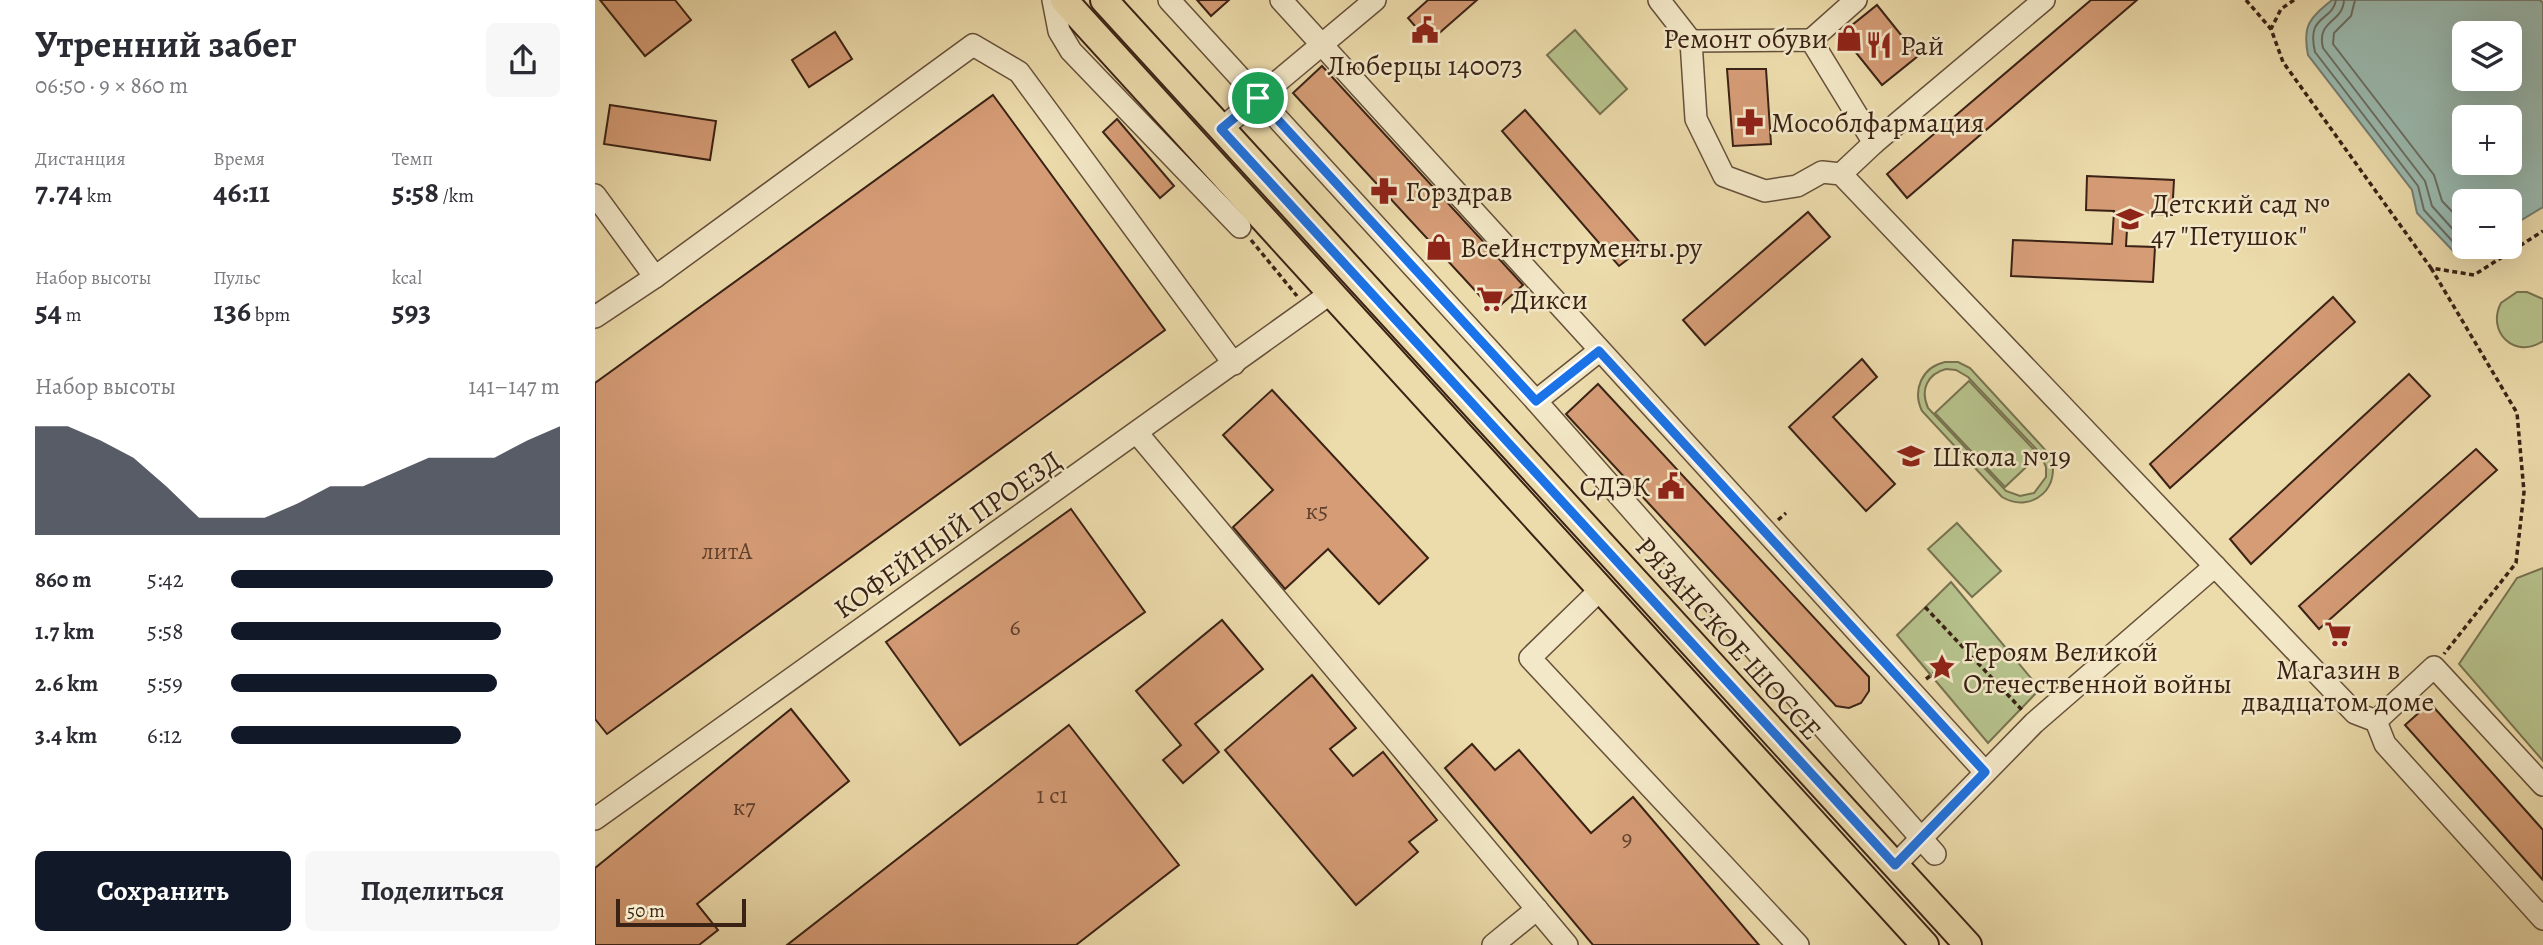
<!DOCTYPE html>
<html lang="ru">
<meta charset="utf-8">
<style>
body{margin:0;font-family:Alegreya,serif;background:#f7f7f7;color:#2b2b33;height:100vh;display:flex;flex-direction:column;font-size:26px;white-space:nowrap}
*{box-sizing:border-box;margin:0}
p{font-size:23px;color:#7c7c81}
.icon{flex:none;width:38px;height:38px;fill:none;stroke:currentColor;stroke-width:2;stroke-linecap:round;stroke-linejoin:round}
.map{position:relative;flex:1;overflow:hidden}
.details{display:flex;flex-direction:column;background:#fff;width:595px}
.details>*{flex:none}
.controls{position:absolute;left:1857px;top:21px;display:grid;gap:14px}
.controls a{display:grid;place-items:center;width:70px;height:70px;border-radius:10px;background:#fff;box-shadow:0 7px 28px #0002;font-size:35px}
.scale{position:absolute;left:21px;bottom:18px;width:130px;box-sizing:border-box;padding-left:7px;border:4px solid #3a2215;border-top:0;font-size:19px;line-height:24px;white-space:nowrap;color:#3a2215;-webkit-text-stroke:5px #f3e8c8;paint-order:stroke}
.pin{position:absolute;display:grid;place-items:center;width:60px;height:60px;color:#fff;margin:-30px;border:4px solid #fff;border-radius:50%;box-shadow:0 2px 7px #0007}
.round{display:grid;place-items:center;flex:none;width:74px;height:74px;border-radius:10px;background:#f7f7f7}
.summary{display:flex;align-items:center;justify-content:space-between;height:119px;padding:0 35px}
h1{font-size:38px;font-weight:700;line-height:52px}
.stats{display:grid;grid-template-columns:repeat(3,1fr);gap:10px;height:119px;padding:7px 35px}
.stats div{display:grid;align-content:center}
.stats b{font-size:30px;font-weight:700}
.stats small{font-size:19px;font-weight:400}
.stats p{font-size:19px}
.chart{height:196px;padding:14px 35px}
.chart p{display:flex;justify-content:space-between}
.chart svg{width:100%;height:126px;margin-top:7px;fill:#111827;opacity:.7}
.action{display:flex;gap:14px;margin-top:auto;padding:14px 35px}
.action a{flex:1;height:80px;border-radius:10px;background:#111827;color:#fff;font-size:28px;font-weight:700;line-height:80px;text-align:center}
.action a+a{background:#f7f7f7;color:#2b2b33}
ul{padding:0 35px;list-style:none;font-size:23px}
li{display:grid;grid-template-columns:112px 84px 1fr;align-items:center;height:52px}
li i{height:18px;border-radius:9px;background:#111827}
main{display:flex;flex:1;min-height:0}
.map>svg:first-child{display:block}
.green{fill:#b6c18b;stroke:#787250;stroke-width:2;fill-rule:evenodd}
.water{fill:#9abab0;stroke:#747d72;stroke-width:2;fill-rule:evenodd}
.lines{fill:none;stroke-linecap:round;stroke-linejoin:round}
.shore{stroke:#6a6e62;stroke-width:2}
.building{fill:#d59c76;stroke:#3a2215;stroke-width:2}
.minor-casing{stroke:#66503a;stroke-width:24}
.major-casing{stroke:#3a2215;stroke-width:30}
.path{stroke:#3a2215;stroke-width:3.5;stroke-dasharray:5 3.5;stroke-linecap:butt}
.minor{stroke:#f3e8c8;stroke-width:21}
.major{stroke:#ecdbab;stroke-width:26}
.route-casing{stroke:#fff;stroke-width:14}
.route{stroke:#1a73e8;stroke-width:9}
.labels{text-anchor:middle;stroke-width:5;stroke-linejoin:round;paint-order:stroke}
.number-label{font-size:24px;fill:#61402d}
.poi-label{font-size:28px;fill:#3a2215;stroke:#f3e8c8;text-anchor:start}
.street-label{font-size:28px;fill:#3a2215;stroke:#f3e8c8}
</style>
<main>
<section class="details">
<div class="summary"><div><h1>Утренний забег</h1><p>06:50 · 9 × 860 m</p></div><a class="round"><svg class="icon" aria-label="share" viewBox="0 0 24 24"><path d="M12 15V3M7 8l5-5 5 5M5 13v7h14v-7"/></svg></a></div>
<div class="stats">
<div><p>Дистанция</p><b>7.74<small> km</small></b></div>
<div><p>Время</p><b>46:11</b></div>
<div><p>Темп</p><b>5:58<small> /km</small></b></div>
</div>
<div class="stats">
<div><p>Набор высоты</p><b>54<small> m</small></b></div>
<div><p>Пульс</p><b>136<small> bpm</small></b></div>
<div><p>kcal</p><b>593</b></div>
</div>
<div class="chart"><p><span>Набор высоты</span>141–147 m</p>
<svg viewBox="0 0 160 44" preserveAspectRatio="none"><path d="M0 44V6L10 6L20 11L30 17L40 27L50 38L60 38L70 38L80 33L90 27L100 27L110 22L120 17L130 17L140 17L150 11L160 6V44z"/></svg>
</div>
<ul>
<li><b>860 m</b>5:42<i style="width:98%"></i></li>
<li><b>1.7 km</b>5:58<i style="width:82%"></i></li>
<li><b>2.6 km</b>5:59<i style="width:81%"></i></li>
<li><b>3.4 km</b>6:12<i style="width:70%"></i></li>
</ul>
<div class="action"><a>Сохранить</a><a>Поделиться</a></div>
</section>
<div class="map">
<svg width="1948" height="945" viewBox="0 0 1948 945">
<rect width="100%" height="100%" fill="#ecdbab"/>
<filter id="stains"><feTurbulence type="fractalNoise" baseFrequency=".00286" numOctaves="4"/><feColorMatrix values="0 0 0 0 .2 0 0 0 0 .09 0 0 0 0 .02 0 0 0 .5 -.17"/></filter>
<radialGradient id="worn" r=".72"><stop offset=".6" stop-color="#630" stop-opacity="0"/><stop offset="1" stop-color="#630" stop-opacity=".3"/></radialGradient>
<g class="green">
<path d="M 980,30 L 1032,89 L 1005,114 L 952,55 Z"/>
<path d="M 1922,292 L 1932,292 L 1948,299 L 1948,341 C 1920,360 1891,332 1906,303 Z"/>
<path d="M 1350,362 L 1363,362 L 1375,368 L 1454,454 C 1469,485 1438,515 1407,497 L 1327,411 C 1317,390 1327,367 1350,362 ZM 1351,369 L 1361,370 L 1373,377 L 1445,453 L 1451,467 L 1451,477 L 1439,493 L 1425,496 L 1411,491 L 1333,408 C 1325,390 1332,374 1351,369 Z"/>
<path d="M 1374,381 L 1444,455 L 1410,487 L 1340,413 Z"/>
<path d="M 1362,523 L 1406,571 L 1377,597 L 1333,549 Z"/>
<path d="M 1948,568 L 1948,761 L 1864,664 L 1922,578 Z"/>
<path d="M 1356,582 L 1445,689 L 1393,743 L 1302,635 Z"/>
</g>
<path class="water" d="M 1737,0 L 1945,0 L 1948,3 L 1948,207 L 1915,227 L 1914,201 L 1869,201 L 1869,247 L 1881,247 L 1875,251 L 1859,252 L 1822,213 L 1817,190 L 1713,55 C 1707,25 1715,18 1737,0 ZM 1869,33 L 1914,33 L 1914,79 L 1869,79 ZM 1869,117 L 1914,117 L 1914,163 L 1869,163 Z"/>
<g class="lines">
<g class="shore">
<path d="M 1741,0 C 1737,22 1711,14 1720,52 L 1823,186 L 1829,210 L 1860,244 L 1869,244"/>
<path d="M 1749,0 C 1748,23 1721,20 1728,48 L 1830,181 L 1837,206 L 1863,235 L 1869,235"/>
<path d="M 1760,0 L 1756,16 L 1739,33 L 1738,44 L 1839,175 L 1847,201 L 1869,224"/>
</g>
</g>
<g class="building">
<path d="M 5,0 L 80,0 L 96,20 L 50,56 Z"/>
<path d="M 602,0 L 634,0 L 616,16 Z"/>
<path d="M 833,0 L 882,0 L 834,42 L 813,18 Z"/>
<path d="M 1496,0 L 1542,0 L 1312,198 L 1292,174 Z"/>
<path d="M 1282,5 L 1323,56 L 1287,85 L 1246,34 Z"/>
<path d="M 240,32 L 257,59 L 214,87 L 197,60 Z"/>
<path d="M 727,66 L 928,285 L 899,311 L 698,93 Z"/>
<path d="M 1132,69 L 1171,69 L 1176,144 L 1138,146 Z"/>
<path d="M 398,95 L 570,330 L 12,734 L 0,719 L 0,383 Z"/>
<path d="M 15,105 L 121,121 L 115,160 L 9,144 Z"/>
<path d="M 930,110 L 1049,247 L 1024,266 L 907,131 Z"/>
<path d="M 522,119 L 579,186 L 565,198 L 508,132 Z"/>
<path d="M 1492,176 L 1579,180 L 1577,215 L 1533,213 L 1531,246 L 1560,247 L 1558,282 L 1416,276 L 1418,240 L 1517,244 L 1519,211 L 1491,210 Z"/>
<path d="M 1213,212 L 1235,237 L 1110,345 L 1088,320 Z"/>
<path d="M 1738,297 L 1760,322 L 1575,488 L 1555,464 Z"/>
<path d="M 1267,359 L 1282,377 L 1238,417 L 1300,484 L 1271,511 L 1194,427 Z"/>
<path d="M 1814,374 L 1835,396 L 1656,564 L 1635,539 Z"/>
<path d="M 1003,384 L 1274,677 L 1274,691 L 1266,703 L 1254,708 L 1241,706 L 971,414 Z"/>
<path d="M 677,390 L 833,558 L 784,604 L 733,549 L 690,589 L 638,527 L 678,490 L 628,435 Z"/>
<path d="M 1881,449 L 1902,470 L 1724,629 L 1704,606 Z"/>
<path d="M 476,509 L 550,612 L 365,745 L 291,642 Z"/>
<path d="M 627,620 L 668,669 L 600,724 L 624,752 L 588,783 L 568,760 L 586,745 L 541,691 Z"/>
<path d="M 717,675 L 761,728 L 735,749 L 758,776 L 788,752 L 842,820 L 814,842 L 823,852 L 761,905 L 630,750 Z"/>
<path d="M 1835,703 L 1948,830 L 1948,880 L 1810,725 Z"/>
<path d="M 196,709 L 254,781 L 102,904 L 123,930 L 104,945 L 0,945 L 0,868 Z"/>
<path d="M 474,725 L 584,865 L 481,945 L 192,945 Z"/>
<path d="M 877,744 L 900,770 L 924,750 L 996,833 L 1038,797 L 1164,945 L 998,945 L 850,768 Z"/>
</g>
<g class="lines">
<defs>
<g id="minor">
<path d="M 458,0 L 464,31 L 476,51 L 645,227"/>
<path d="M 574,0 L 941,401 L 1004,351"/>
<path d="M 686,0 L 1390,772"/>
<path d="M 1064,0 L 1096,41 L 1101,119 L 1129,176 L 1170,191 L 1202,186 L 1227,172 L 1246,174 L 1760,713 L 1781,721"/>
<path d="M 1216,40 L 1261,0"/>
<path d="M 1096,41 L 1216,40 L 1279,143 L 1246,174"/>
<path d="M 626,129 L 780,0"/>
<path d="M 1279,143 L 1449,0"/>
<path d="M 0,195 L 60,277"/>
<path d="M 0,317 L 60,277 L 378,45 L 424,72 L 639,364"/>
<path d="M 941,401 L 1340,854"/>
<path d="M 542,433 L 972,945"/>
<path d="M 1006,589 L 935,658 L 1203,945"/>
<path d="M 1948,785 L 1839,667 L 1781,721 L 1790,744 L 1948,919"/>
<path d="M 0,819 L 736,293"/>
<path d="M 1300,865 L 1439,723 L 1620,566"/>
<path d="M 898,945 L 942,909"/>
</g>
<g id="major">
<path d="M 469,0 L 1330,945"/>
<path d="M 509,0 L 1373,945"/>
</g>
</defs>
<use href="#minor" class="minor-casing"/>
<use href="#major" class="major-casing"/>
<g class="path">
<path d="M 1651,0 L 1676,29"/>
<path d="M 1699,0 L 1686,9 L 1676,29 L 1688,62 L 1836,268 L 1879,275 L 1948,231"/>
<path d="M 656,240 L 702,296"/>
<path d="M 1836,268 L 1922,413 L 1929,492 L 1921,563 L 1849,654"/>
<path d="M 1183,520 L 1191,513"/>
<path d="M 1330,607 L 1428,711"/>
<path d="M 1331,679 L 1347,667"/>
</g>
<use href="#minor" class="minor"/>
<use href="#major" class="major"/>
</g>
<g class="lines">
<defs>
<path id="route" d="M 663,98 L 941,401 L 1004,351 L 1390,772 L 1300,865 L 626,129 Z"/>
</defs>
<use href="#route" class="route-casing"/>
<use href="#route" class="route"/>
</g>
<defs>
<symbol id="civic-bare" viewBox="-9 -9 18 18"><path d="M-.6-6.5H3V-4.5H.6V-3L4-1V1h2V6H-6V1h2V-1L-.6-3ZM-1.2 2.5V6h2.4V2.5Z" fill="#8f2418" stroke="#f3e8c8" stroke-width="2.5" paint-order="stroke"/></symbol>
<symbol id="shop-bare" viewBox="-9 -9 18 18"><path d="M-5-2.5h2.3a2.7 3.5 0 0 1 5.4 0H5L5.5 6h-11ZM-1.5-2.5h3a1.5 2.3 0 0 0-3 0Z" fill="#8f2418" stroke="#f3e8c8" stroke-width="2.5" paint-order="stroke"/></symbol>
<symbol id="restaurant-bare" viewBox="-9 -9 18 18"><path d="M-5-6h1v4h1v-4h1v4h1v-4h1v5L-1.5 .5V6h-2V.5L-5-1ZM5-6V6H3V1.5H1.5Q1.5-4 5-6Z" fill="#8f2418" stroke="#f3e8c8" stroke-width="2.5" paint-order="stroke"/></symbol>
<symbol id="pharmacy-bare" viewBox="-9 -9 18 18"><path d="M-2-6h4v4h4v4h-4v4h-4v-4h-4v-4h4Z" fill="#8f2418" stroke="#f3e8c8" stroke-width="2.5" paint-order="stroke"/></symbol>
<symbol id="school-bare" viewBox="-9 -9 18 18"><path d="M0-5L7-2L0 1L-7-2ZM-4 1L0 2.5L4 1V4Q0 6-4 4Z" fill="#8f2418" stroke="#f3e8c8" stroke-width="2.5" paint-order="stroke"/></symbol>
<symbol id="supermarket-bare" viewBox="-9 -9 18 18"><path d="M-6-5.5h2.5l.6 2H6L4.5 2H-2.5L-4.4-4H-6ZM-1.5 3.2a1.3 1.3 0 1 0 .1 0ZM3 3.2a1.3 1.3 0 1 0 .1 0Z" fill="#8f2418" stroke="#f3e8c8" stroke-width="2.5" paint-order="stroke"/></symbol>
<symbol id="sight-bare" viewBox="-9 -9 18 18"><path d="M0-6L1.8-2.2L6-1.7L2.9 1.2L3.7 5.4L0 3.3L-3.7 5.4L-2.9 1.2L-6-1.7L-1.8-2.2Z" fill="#8f2418" stroke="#f3e8c8" stroke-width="2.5" paint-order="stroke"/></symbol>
</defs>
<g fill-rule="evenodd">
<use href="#civic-bare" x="811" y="11" width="38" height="38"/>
<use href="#shop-bare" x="1235" y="19" width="38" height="38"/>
<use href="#restaurant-bare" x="1265" y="26" width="38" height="38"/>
<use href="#pharmacy-bare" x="1136" y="103" width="38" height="38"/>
<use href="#pharmacy-bare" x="770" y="172" width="38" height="38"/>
<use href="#school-bare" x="1516" y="200" width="38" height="38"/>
<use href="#shop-bare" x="825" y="228" width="38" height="38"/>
<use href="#supermarket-bare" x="876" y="280" width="38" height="38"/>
<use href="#school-bare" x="1297" y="437" width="38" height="38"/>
<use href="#civic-bare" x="1057" y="467" width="38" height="38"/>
<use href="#supermarket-bare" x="1724" y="615" width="38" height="38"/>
<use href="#sight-bare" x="1328" y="648" width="38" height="38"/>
</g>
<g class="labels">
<g class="number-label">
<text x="722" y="519">к5</text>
<text x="132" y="559">литА</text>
<text x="420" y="635">6</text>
<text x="457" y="803">1 с1</text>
<text x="149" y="815">к7</text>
<text x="1032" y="846">9</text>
</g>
<g class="poi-label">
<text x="1233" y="48" text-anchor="end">Ремонт обуви</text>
<text x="1305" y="55">Рай</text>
<text x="830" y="75" text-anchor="middle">Люберцы 140073</text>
<text x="1176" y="132">Мособлфармация</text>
<text x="810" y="201">Горздрав</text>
<text x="1556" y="213">Детский сад №<tspan x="1556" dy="32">47 "Петушок"</tspan></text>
<text x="865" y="257">ВсеИнструменты.ру</text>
<text x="916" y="309">Дикси</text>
<text x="1337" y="466">Школа №19</text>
<text x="1055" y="496" text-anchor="end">СДЭК</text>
<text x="1368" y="661">Героям Великой<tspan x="1368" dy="32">Отечественной войны</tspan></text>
<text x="1743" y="679" text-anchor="middle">Магазин в<tspan x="1743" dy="32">двадцатом доме</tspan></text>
</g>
<g class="street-label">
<text transform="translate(352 534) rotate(-35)" y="10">КОФЕЙНЫЙ ПРОЕЗД</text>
<text transform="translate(1134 638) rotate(48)" y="10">РЯЗАНСКОЕ ШОССЕ</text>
</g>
</g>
<rect width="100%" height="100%" filter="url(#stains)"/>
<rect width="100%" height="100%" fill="url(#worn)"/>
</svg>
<div class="controls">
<a><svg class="icon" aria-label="layers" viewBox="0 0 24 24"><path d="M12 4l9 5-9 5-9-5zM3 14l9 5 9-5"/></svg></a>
<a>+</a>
<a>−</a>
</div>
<div class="scale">50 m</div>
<div class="pin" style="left:663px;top:98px;background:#1e9e55"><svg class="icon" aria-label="arrive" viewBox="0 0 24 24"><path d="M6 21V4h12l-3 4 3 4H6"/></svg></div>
</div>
</main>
